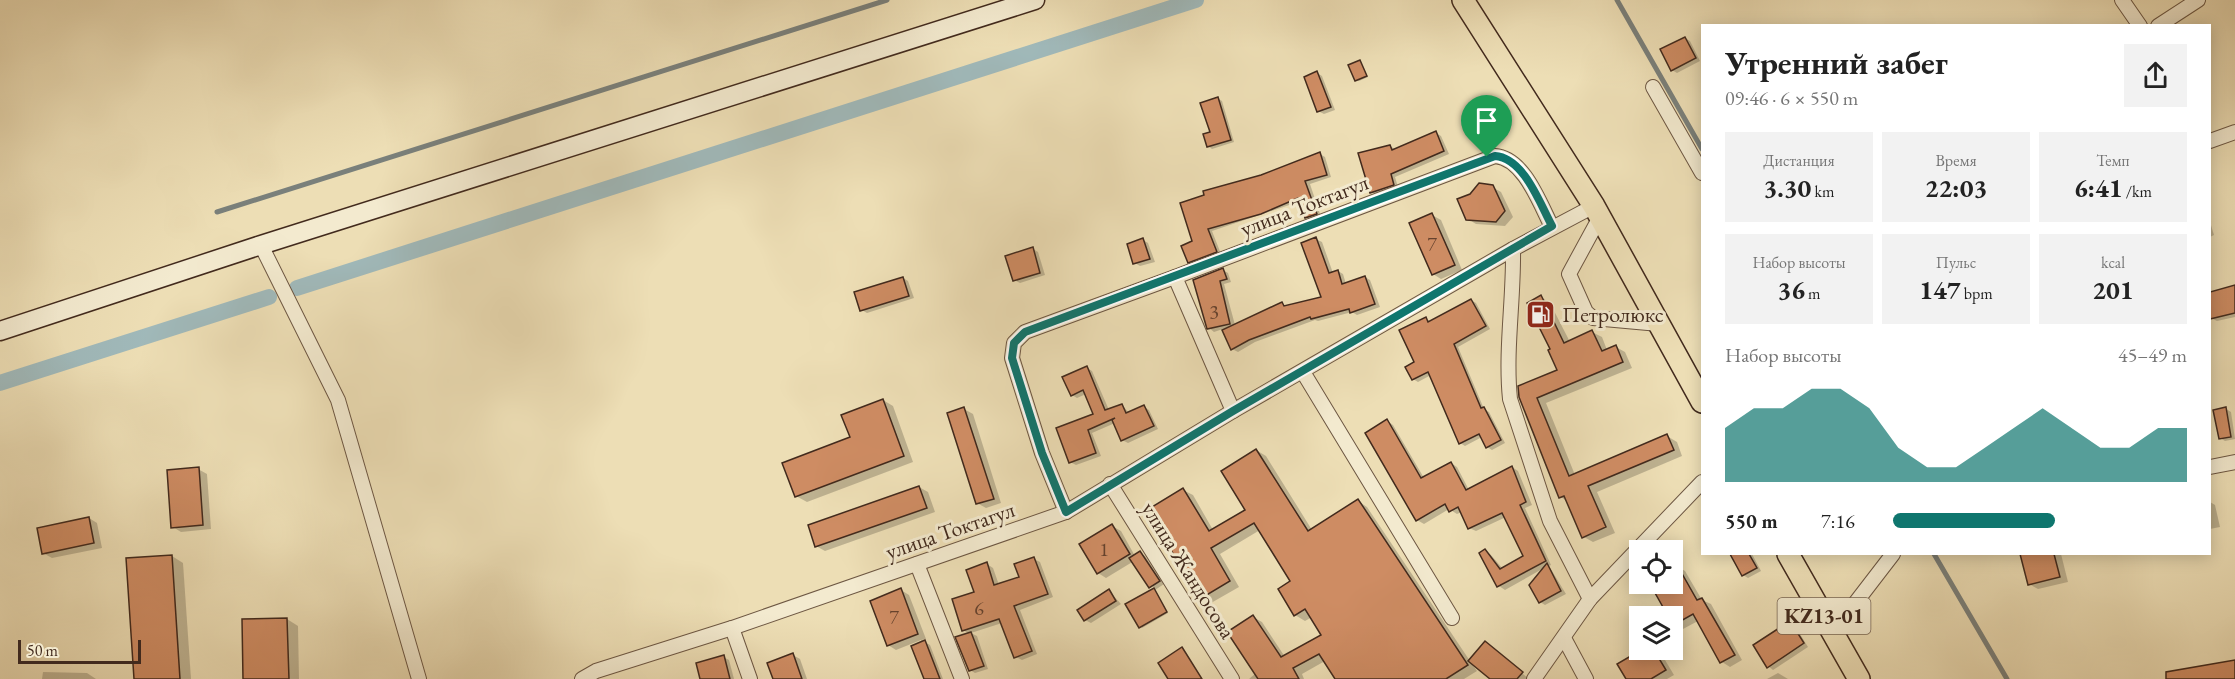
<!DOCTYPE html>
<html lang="ru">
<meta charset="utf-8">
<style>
body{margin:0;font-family:"EB Garamond",serif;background:#f2f2f2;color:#222;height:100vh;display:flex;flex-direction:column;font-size:22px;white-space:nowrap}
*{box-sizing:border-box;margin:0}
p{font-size:20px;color:#767676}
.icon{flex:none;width:33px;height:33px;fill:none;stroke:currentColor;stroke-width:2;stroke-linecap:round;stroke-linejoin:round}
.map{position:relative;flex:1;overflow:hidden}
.sheet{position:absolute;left:1701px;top:24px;width:510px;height:531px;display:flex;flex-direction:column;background:#fff;border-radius:0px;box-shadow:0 3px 15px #0003}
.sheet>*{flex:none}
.buttons{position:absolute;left:1629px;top:540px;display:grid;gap:12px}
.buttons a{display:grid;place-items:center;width:54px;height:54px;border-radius:0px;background:#fff;box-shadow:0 3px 15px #0003;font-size:30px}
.scale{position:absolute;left:18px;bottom:15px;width:123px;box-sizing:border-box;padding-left:6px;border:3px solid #422a1d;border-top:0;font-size:16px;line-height:21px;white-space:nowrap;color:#422a1d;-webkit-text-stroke:4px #f3eacf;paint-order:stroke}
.pin{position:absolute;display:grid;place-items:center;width:51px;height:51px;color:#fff;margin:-62px -26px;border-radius:50% 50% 50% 0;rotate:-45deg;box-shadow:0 0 6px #0007}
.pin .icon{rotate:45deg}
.round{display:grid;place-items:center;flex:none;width:63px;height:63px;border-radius:0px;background:#f2f2f2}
.overview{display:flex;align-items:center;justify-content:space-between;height:102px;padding:0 24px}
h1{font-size:33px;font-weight:700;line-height:45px}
.stats{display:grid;grid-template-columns:repeat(3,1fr);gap:9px;height:102px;padding:6px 24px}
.stats div{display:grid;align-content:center;border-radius:0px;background:#f2f2f2;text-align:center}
.stats b{font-size:26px;font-weight:700}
.stats small{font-size:16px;font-weight:400}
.stats p{font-size:16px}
.chart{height:168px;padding:12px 24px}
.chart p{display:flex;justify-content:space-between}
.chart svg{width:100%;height:108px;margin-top:6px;fill:#0f766e;opacity:.7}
ul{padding:0 24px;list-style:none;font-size:20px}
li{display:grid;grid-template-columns:96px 72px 1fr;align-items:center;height:45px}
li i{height:15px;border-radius:8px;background:#0f766e}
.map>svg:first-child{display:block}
.shadow{fill:#0003}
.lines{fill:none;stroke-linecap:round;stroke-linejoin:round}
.stream{stroke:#7a807b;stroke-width:5}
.canal{stroke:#a0b9ba;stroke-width:16}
.building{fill:#ce8c63;stroke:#422a1d;stroke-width:1.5}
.street-casing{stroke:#6d5743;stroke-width:16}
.secondary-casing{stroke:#422a1d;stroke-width:21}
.primary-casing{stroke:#422a1d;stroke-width:24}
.street{stroke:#f3eacf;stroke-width:14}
.secondary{stroke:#f3eacf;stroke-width:18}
.primary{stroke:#eddeb5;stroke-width:21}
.route-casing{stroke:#fff;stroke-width:12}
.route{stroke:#0f766e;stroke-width:8}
.labels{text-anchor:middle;stroke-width:6;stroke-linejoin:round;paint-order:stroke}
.number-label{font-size:20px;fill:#65422e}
.shield{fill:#f3eacf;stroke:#776452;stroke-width:1.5}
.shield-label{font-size:21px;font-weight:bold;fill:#422a1d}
.street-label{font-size:22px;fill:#422a1d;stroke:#f3eacf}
.poi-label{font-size:22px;fill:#422a1d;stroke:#f3eacf;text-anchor:start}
</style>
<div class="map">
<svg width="2235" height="679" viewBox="0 0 2235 679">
<rect width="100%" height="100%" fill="#eddeb5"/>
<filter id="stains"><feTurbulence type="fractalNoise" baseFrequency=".00333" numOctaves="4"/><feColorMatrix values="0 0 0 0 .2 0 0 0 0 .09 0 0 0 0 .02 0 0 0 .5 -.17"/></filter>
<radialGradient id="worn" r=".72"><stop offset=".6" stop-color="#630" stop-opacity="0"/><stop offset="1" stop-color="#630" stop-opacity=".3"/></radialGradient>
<g class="shadow">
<path d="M 1685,38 L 1690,41 L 1700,61 L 1677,73 L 1672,70 Z"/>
<path d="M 1360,61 L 1368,77 L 1359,81 L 1356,80 Z"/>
<path d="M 1317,73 L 1322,76 L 1335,110 L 1324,114 L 1318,111 Z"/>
<path d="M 1217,98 L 1222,101 L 1234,142 L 1212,149 L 1208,146 Z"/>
<path d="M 1436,133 L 1441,136 L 1449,154 L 1395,177 L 1398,187 L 1377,195 L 1372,192 L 1390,146 L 1396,150 Z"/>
<path d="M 1320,154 L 1325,157 L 1331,177 L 1310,184 L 1321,217 L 1312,220 L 1306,217 L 1301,201 L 1212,231 L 1221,254 L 1194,265 L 1189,262 L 1194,242 L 1261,176 Z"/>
<path d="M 1492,187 L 1501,192 L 1513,217 L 1505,226 L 1476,224 L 1468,219 Z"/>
<path d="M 1432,215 L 1441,220 L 1462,270 L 1441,279 L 1433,274 Z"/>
<path d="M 2210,222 L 2214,235 L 2210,237 Z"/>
<path d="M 1316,239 L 1322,242 L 1333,273 L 1338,271 L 1343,274 L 1346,284 L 1365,277 L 1370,280 L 1380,307 L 1357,315 L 1352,312 L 1318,321 L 1315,320 L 1255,342 L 1238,352 L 1232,349 L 1223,329 L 1214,332 L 1209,328 L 1196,281 L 1223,270 L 1228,273 L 1231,282 L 1224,284 L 1235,325 L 1282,304 L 1288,307 L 1323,298 Z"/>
<path d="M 1143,240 L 1148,243 L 1155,262 L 1140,266 L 1135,263 Z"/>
<path d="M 1033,249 L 1038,252 L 1045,275 L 1020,283 L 1014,280 Z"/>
<path d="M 903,278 L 908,281 L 914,298 L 867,313 L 862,310 Z"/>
<path d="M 2235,287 L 2235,317 L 2217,321 L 2211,318 L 2210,293 Z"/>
<path d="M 1541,297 L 1550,303 L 1570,342 L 1592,332 L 1602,337 L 1607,350 L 1616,347 L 1625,352 L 1632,368 L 1546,403 L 1575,475 L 1667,436 L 1677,442 L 1682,456 L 1597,492 L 1615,533 L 1593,542 L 1584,537 L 1568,502 L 1561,497 L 1520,396 L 1559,370 Z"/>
<path d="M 1471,300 L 1476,303 L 1490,329 L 1458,347 L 1484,409 L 1489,412 L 1505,443 L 1492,450 L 1487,447 L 1482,437 L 1465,446 L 1460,443 L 1431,375 L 1418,382 L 1413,379 L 1426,319 L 1432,322 Z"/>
<path d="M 1087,368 L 1092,371 L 1109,410 L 1122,405 L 1129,413 L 1144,407 L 1149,410 L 1158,429 L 1128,443 L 1122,440 L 1115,423 L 1092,433 L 1101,456 L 1076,465 L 1070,462 L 1095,415 L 1086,394 L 1077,398 L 1072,395 Z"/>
<path d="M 883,400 L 893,406 L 913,462 L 807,502 L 796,496 L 852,438 Z"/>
<path d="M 964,409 L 973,414 L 1001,503 L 986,508 L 977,503 Z"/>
<path d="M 2226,409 L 2231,412 L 2235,439 L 2225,441 L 2220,438 Z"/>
<path d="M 1387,421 L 1393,425 L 1424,478 L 1451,463 L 1457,467 L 1469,490 L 1512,467 L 1518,471 L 1532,505 L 1525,508 L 1551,565 L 1549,566 L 1566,594 L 1545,605 L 1540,602 L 1544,568 L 1505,590 L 1499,586 L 1481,554 L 1485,551 L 1491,555 L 1503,569 L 1525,557 L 1506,517 L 1476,531 L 1469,528 L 1462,512 L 1457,514 L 1449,509 L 1424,524 L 1417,520 L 1367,433 Z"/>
<path d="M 1256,450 L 1266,456 L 1312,530 L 1358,501 L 1367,507 L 1470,661 L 1485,643 L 1529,679 L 1492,679 L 1472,664 L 1477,671 L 1464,679 L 1336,679 L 1325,661 L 1302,674 L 1304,679 L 1249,679 L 1256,673 L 1253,617 L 1262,622 L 1285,657 L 1323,635 L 1312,617 L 1305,621 L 1295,615 L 1292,582 L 1260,530 L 1220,554 L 1239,587 L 1211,603 L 1201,598 L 1183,490 L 1193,495 L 1213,530 L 1247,510 Z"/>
<path d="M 198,469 L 207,474 L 211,529 L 181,532 L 173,527 Z"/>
<path d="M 919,487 L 928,492 L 935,512 L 825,551 L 816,546 Z"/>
<path d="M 2210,502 L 2215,505 L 2220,527 L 2210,529 Z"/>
<path d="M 89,518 L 97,523 L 102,548 L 52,558 L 43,553 Z"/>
<path d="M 1112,526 L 1121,531 L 1135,556 L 1140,553 L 1145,556 L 1164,584 L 1155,590 L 1168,613 L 1142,628 L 1127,605 L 1155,589 L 1134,561 L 1106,578 L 1098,573 Z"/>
<path d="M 1731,554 L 1752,554 L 1761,571 L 1748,578 L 1743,575 Z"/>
<path d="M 2021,554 L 2061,554 L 2068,582 L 2038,589 L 2029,584 Z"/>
<path d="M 172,556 L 183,563 L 191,679 L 136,679 Z"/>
<path d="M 1034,559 L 1040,562 L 1053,597 L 1020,610 L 1037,654 L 1022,660 L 1016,657 L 1002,623 L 971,633 L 977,636 L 988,669 L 975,673 L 970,670 L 970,634 L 963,630 L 987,564 L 993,568 L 999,585 L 1021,578 Z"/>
<path d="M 1677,566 L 1685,571 L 1702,600 L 1711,604 L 1742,660 L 1730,667 L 1722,662 L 1698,621 L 1683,629 L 1674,624 L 1652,584 L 1672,584 Z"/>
<path d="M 901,590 L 909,595 L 926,639 L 921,640 L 930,645 L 943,679 L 926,679 L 921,640 L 896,650 L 888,645 Z"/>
<path d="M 1109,591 L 1121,604 L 1091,623 L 1085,620 L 1079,610 Z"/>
<path d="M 287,619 L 298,626 L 299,679 L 244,679 Z"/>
<path d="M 1790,623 L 1795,626 L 1808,647 L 1773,670 L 1768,666 Z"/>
<path d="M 1643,650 L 1659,650 L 1674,675 L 1667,679 L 1627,679 L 1619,664 Z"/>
<path d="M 793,655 L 800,659 L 807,679 L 774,679 Z"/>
<path d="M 723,657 L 729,660 L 734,679 L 702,679 Z"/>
<path d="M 43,672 L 87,673 L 96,679 L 42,679 Z"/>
<path d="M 1778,673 L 1788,679 L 1767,679 Z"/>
</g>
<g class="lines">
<g class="stream">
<path d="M 1617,0 L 1702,149"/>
<path d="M 217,212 L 887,0"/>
<path d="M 1934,554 L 2007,679"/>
</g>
<g class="canal">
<path d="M 297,288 L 1196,0"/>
<path d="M 0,383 L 269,297"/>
</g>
</g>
<g class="building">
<path d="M 1685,37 L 1696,58 L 1671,71 L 1660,49 Z"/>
<path d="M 1360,60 L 1367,76 L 1355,81 L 1348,65 Z"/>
<path d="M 1317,71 L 1331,107 L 1317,112 L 1304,77 Z"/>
<path d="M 1218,97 L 1231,140 L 1207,147 L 1203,134 L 1210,132 L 1200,103 Z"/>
<path d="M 1436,131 L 1444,151 L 1391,174 L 1394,185 L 1370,193 L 1358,153 L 1390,145 L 1392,150 Z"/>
<path d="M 1320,152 L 1327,175 L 1305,181 L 1317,214 L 1305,218 L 1298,198 L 1261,214 L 1208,229 L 1217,252 L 1188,263 L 1181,246 L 1192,241 L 1180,203 L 1204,195 L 1203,191 L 1261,175 Z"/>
<path d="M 1479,183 L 1493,185 L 1505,211 L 1496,222 L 1466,220 L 1457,199 L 1470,194 Z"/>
<path d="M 1432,213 L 1455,265 L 1432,275 L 1409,223 Z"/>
<path d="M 1316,237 L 1329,273 L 1338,270 L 1342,284 L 1365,276 L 1375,304 L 1350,313 L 1349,309 L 1311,319 L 1310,317 L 1249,340 L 1231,350 L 1222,330 L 1282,302 L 1284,306 L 1321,297 L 1301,243 Z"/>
<path d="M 1143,238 L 1150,259 L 1133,264 L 1127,244 Z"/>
<path d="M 1033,247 L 1040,273 L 1013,281 L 1005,256 Z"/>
<path d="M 1223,268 L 1227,279 L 1220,281 L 1230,324 L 1207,329 L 1193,280 Z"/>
<path d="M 903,277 L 909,296 L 860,311 L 854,292 Z"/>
<path d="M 2235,285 L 2235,313 L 2210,319 L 2210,292 Z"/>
<path d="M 1541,295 L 1564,343 L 1592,330 L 1602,351 L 1616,345 L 1623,362 L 1537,398 L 1569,476 L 1667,434 L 1674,450 L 1588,486 L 1606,527 L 1582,538 L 1564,496 L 1559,498 L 1519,397 L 1518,386 L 1557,370 L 1548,350 L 1550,349 L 1527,303 Z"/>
<path d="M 1471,299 L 1486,326 L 1454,344 L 1481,408 L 1484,407 L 1501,440 L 1486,448 L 1479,434 L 1459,444 L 1428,372 L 1412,380 L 1405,367 L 1414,362 L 1399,330 L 1426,317 L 1428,322 Z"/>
<path d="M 1087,366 L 1105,410 L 1122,404 L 1126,413 L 1144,405 L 1154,426 L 1121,441 L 1112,420 L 1115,418 L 1088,430 L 1096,453 L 1069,463 L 1056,428 L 1093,414 L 1083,390 L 1071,396 L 1062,377 Z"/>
<path d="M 883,399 L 904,456 L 795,497 L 782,463 L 850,437 L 841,415 Z"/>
<path d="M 964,407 L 994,499 L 976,504 L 947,413 Z"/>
<path d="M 2226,407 L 2231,437 L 2219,439 L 2213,410 Z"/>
<path d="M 1387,419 L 1421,478 L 1451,462 L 1466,490 L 1512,466 L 1526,502 L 1520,505 L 1546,561 L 1497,587 L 1479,553 L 1485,549 L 1500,569 L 1523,556 L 1502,513 L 1468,529 L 1458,507 L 1449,512 L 1445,504 L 1416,521 L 1365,433 Z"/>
<path d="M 1256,449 L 1308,531 L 1358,499 L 1468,665 L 1446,679 L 1335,679 L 1319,654 L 1293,668 L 1299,679 L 1258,679 L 1227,632 L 1253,615 L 1281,657 L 1321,635 L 1305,609 L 1294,616 L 1278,589 L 1290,581 L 1254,523 L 1211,548 L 1230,581 L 1200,599 L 1147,510 L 1183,488 L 1209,531 L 1245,510 L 1221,471 Z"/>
<path d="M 199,467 L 203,525 L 171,528 L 167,470 Z"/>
<path d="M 919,486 L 927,508 L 815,547 L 808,525 Z"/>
<path d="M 89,517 L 94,543 L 42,554 L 37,528 Z"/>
<path d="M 1112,524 L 1130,554 L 1097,574 L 1079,544 Z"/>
<path d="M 1140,551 L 1160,581 L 1149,588 L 1129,558 Z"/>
<path d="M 1730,554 L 1749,554 L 1757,568 L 1742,576 Z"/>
<path d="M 2020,554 L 2054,554 L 2060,577 L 2028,585 Z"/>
<path d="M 172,555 L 180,679 L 134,679 L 126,558 Z"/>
<path d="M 1672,556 L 1697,600 L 1702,598 L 1735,655 L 1720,663 L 1693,614 L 1672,626 L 1672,616 L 1668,616 L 1650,584 L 1672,584 Z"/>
<path d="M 1034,557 L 1048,594 L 1014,606 L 1032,651 L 1014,658 L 999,619 L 962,631 L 952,599 L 974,592 L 966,570 L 987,562 L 994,585 L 1019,577 L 1014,564 Z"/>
<path d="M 1547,563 L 1561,591 L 1539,603 L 1529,585 Z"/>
<path d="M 901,588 L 918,634 L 887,646 L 870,601 Z"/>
<path d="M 1154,588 L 1167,612 L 1139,628 L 1125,604 Z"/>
<path d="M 1109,589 L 1116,601 L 1084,621 L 1077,610 Z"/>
<path d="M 287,618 L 289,679 L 243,679 L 242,619 Z"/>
<path d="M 1790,621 L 1804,643 L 1767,668 L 1753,645 Z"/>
<path d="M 971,632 L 984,666 L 969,671 L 955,637 Z"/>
<path d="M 925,640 L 940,679 L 924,679 L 911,646 Z"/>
<path d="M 1485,641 L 1523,672 L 1517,679 L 1490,679 L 1468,661 Z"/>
<path d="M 1182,647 L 1202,679 L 1168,679 L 1158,663 Z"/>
<path d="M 1641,650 L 1654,650 L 1666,670 L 1651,679 L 1626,679 L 1617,664 Z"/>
<path d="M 793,653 L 802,679 L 773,679 L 767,663 Z"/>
<path d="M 724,655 L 730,679 L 700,679 L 696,663 Z"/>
<path d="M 2235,660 L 2235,679 L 2166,679 L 2166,672 Z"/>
</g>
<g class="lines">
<defs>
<g id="street">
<path d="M 2122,0 L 2140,26"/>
<path d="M 2158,26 L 2198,0"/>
<path d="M 1653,87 L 1702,173"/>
<path d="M 2210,141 L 2235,132"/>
<path d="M 1600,217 L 1569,274 L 1586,312 L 1593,318 L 1659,324"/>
<path d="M 261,245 L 338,400 L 419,679"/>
<path d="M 1513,249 C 1514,298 1505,350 1510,399 L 1550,521 L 1590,599"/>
<path d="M 1303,372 L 1452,618"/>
<path d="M 1233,411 L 1175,277 L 1495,156 C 1524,158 1540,204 1552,227"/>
<path d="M 2210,467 L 2235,462"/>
<path d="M 1110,484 L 1232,679"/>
<path d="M 1066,512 L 1042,453 L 1012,358 L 1014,343 L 1025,332 L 1175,277"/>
<path d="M 917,564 L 962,679"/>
<path d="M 732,628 L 750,679"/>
<path d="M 1833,632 L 1893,554"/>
<path d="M 1564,638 L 1586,679"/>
<path d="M 582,679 L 596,671 L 732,628 L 1066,512 L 1233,411 L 1513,249 L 1594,206"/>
<path d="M 1534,679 L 1590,599 L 1702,482"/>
</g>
<path id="secondary" d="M 0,331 L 261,245 L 1035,0"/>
<g id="primary">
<path d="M 1463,0 L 1594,206 L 1702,402"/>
<path d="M 1788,554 L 1859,679"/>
</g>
</defs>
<use href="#street" class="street-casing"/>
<use href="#secondary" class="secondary-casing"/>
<use href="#primary" class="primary-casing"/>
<use href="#street" class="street"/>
<use href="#secondary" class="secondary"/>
<use href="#primary" class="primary"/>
</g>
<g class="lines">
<defs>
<path id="route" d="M 1495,156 C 1524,158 1540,204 1552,226 L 1233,411 L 1066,512 L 1042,453 L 1012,358 L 1014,343 L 1025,332 Z"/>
</defs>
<use href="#route" class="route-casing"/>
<use href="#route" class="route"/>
</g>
<defs>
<symbol id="fuel-square" viewBox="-11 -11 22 22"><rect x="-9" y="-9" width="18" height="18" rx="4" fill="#8f2418" stroke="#f3eacf"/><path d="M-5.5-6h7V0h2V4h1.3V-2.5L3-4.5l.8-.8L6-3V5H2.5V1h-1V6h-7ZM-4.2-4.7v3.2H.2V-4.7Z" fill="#fff"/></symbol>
</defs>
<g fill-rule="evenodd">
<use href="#fuel-square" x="1524" y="298" width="33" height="33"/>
</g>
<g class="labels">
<g class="number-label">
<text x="1432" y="251">7</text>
<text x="1214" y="319">3</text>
<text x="1104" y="556">1</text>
<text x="979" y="615">6</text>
<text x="894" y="624">7</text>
</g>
<rect class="shield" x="1777.5" y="598" width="93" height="36" rx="4.5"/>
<g class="shield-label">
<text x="1824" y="623">KZ13-01</text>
</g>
<g class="street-label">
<text transform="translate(1304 205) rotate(-21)" y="8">улица Токтагул</text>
<text transform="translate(950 530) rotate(-19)" y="8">улица Токтагул</text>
<text transform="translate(1189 570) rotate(58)" y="8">улица Жандосова</text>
</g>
<g class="poi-label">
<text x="1562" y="322">Петролюкс</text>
</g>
</g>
<rect width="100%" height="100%" filter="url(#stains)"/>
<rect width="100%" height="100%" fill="url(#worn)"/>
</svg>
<div class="buttons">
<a><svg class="icon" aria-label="locate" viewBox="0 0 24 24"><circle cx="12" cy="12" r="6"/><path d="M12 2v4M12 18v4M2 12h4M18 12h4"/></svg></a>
<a><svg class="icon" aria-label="layers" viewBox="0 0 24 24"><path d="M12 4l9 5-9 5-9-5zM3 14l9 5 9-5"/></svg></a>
</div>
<div class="scale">50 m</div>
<div class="pin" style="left:1487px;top:157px;background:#1e9e55"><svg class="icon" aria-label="arrive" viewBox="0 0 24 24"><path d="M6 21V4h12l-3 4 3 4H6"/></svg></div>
<section class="sheet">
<div class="overview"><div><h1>Утренний забег</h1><p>09:46 · 6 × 550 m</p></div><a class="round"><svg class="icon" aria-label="share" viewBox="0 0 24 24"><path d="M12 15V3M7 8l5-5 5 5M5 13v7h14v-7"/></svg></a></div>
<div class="stats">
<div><p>Дистанция</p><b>3.30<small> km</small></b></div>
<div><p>Время</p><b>22:03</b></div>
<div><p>Темп</p><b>6:41<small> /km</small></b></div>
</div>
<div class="stats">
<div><p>Набор высоты</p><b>36<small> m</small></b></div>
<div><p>Пульс</p><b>147<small> bpm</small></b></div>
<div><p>kcal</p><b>201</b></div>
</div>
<div class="chart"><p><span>Набор высоты</span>45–49 m</p>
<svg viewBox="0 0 160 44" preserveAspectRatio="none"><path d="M0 44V22L10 14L20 14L30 6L40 6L50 14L60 30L70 38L80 38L90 30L100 22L110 14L120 22L130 30L140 30L150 22L160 22V44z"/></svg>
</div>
<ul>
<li><b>550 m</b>7:16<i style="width:55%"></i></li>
</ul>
</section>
</div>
